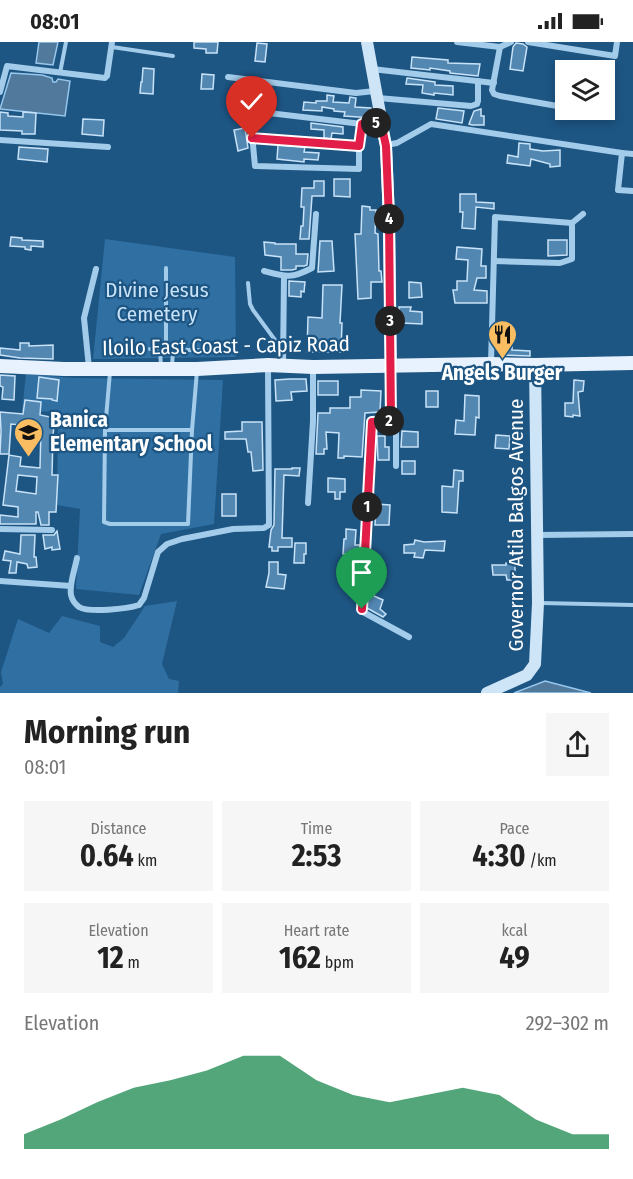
<!DOCTYPE html>
<meta charset="utf-8">
<style>
body{margin:0;font-family:"Fira Sans Condensed",sans-serif;background:#f6f6f6;color:#222;height:100vh;display:flex;flex-direction:column;font-size:22px;white-space:nowrap}
*{box-sizing:border-box;margin:0}
p{font-size:20px;color:#767676}
.icon{flex:none;width:33px;height:33px;fill:none;stroke:currentColor;stroke-width:2;stroke-linecap:round;stroke-linejoin:round}
.map{position:relative;height:651px;overflow:hidden}
.details{display:flex;flex-direction:column;background:#fff;flex:1}
.details>*{flex:none}
.buttons{position:absolute;left:555px;top:18px;display:grid;gap:12px}
.buttons a{display:grid;place-items:center;width:60px;height:60px;border-radius:0px;background:#fff;box-shadow:0 3px 9px #0003;font-size:30px}
.pin{position:absolute;display:grid;place-items:center;width:51px;height:51px;color:#fff;margin:-62px -26px;border-radius:50% 50% 50% 0;rotate:-45deg;box-shadow:0 0 6px #0007}
.pin .icon{rotate:45deg}
.km{position:absolute;width:30px;height:30px;margin:-15px;border-radius:50%;background:#222;color:#fff;font-size:16px;line-height:30px;text-align:center}
.round{display:grid;place-items:center;flex:none;width:63px;height:63px;border-radius:0px;background:#f6f6f6}
.overview{display:flex;align-items:center;justify-content:space-between;height:102px;padding:0 24px}
h1{font-size:33px;font-weight:700;line-height:45px}
.figures{display:grid;grid-template-columns:repeat(3,1fr);gap:9px;height:102px;padding:6px 24px}
.figures div{display:grid;align-content:center;border-radius:0px;background:#f6f6f6;text-align:center}
.figures b{font-size:30px;font-weight:700}
.figures small{font-size:16px;font-weight:400}
.figures p{font-size:16px}
.chart{height:168px;padding:12px 24px}
.chart p{display:flex;justify-content:space-between}
.chart svg{width:100%;height:108px;margin-top:6px;fill:#0b8043;opacity:.7}
.status{display:flex;justify-content:space-between;align-items:center;height:42px;padding:0 30px;background:#fff;direction:ltr}
.status svg{height:16px;fill:currentColor}
.map>svg:first-child{display:block}
.green{fill:#306fa2}
.water{fill:#51799c;stroke:#96c7ec;stroke-width:1.5}
.building{fill:#5287b2;stroke:#c8e2f8;stroke-width:1.5;fill-rule:evenodd}
.lines{fill:none;stroke-linecap:round;stroke-linejoin:round}
.lane{stroke:#a3cbea;stroke-width:4}
.street{stroke:#a3cbea;stroke-width:6}
.secondary{stroke:#cee5f8;stroke-width:12}
.primary{stroke:#e7f2fe;stroke-width:14}
.route-casing{stroke:#fff;stroke-width:12}
.route{stroke:#e11d48;stroke-width:8}
.labels{text-anchor:middle;stroke-width:4.5;stroke-linejoin:round;paint-order:stroke}
.park-label{font-size:21px;fill:#c8e2f8;stroke:#1d5583}
.street-label{font-size:21px;fill:#fff;stroke:#1d5583}
.poi-label{font-size:21px;font-weight:bold;fill:#fff;stroke:#1d5583}
</style>
<div class="status"><b>08:01</b><svg viewBox="0 0 49 12"><path d="M0 12V9h3v3zM5 12V6h3v6zM10 12V3h3v9zM15 12V0h3v12zM26 1h20v11H26zM47 4h2v5h-2z"/></svg></div>
<div class="map">
<svg width="633" height="651" viewBox="0 0 633 651">
<rect width="100%" height="100%" fill="#1d5583"/>
<g class="green">
<path d="M 105,197 L 235,215 L 236,315 L 93,317 Z"/>
<path d="M 26,332 L 74,336 L 223,338 L 214,482 L 161,492 L 139,553 L 76,547 L 80,467 L 57,463 L 58,370 L 22,369 Z"/>
<path d="M 177,559 L 162,622 L 169,637 L 179,639 L 178,651 L 0,651 L 0,645 L 3,642 L 1,630 L 18,577 L 49,591 L 62,574 L 100,584 L 100,600 L 113,605 L 124,596 L 145,564 Z"/>
</g>
<g class="water">
<path d="M 39,0 L 58,0 L 53,23 L 36,21 Z"/>
<path d="M 11,31 L 42,33 L 52,36 L 53,40 L 56,40 L 58,37 L 70,39 L 65,74 L 0,67 Z"/>
<path d="M 545,639 L 591,651 L 514,651 Z"/>
</g>
<g class="building">
<path d="M 194,0 L 218,0 L 217,11 L 206,11 L 206,7 L 194,6 Z"/>
<path d="M 257,1 L 267,2 L 265,20 L 255,19 Z"/>
<path d="M 516,1 L 523,2 L 527,5 L 523,29 L 510,27 L 513,5 Z"/>
<path d="M 412,15 L 448,18 L 448,21 L 480,22 L 478,34 L 450,31 L 450,29 L 430,26 L 430,28 L 411,26 Z"/>
<path d="M 143,26 L 154,27 L 153,52 L 140,51 L 141,40 L 142,40 Z"/>
<path d="M 202,32 L 214,33 L 213,47 L 201,47 Z"/>
<path d="M 407,36 L 435,40 L 435,43 L 453,44 L 453,53 L 434,51 L 434,53 L 422,51 L 423,43 L 406,42 Z"/>
<path d="M 327,53 L 334,54 L 333,60 L 349,61 L 350,55 L 356,56 L 355,65 L 371,66 L 373,76 L 344,74 L 345,70 L 334,69 L 334,67 L 322,65 L 322,69 L 303,68 L 304,60 L 316,61 L 316,59 L 327,59 Z"/>
<path d="M 438,66 L 464,69 L 462,81 L 436,77 Z"/>
<path d="M 481,67 L 481,74 L 484,74 L 484,83 L 472,83 L 469,82 L 474,69 Z"/>
<path d="M 0,70 L 8,71 L 8,74 L 23,75 L 23,70 L 36,71 L 35,92 L 22,92 L 22,89 L 0,88 Z"/>
<path d="M 83,77 L 104,78 L 103,94 L 82,92 Z"/>
<path d="M 311,81 L 343,85 L 343,92 L 332,91 L 331,97 L 324,96 L 324,88 L 311,87 Z"/>
<path d="M 245,86 L 248,106 L 238,109 L 234,88 Z"/>
<path d="M 519,101 L 530,102 L 530,107 L 543,109 L 560,108 L 560,124 L 550,125 L 550,122 L 531,117 L 530,124 L 507,121 L 508,113 L 518,115 Z"/>
<path d="M 278,103 L 305,105 L 304,110 L 319,111 L 318,118 L 304,117 L 304,120 L 277,117 Z"/>
<path d="M 19,105 L 48,107 L 47,120 L 18,117 Z"/>
<path d="M 334,137 L 350,137 L 350,155 L 334,154 Z"/>
<path d="M 314,139 L 324,139 L 324,154 L 312,154 L 309,197 L 300,197 L 301,184 L 303,184 L 304,165 L 301,165 L 302,146 L 314,146 Z"/>
<path d="M 460,152 L 476,152 L 476,160 L 494,161 L 494,167 L 476,165 L 475,187 L 462,186 L 463,170 L 460,170 Z"/>
<path d="M 362,164 L 370,165 L 370,168 L 376,168 L 375,191 L 378,192 L 379,229 L 381,229 L 382,240 L 371,240 L 371,256 L 358,257 L 355,192 L 361,192 Z"/>
<path d="M 11,195 L 22,196 L 22,198 L 43,199 L 43,205 L 31,204 L 31,208 L 25,207 L 25,205 L 10,204 Z"/>
<path d="M 548,198 L 567,198 L 567,213 L 548,214 Z"/>
<path d="M 320,199 L 332,199 L 334,229 L 318,230 Z"/>
<path d="M 264,200 L 275,201 L 275,202 L 296,202 L 296,212 L 308,212 L 307,223 L 304,224 L 296,224 L 296,227 L 292,228 L 281,228 L 281,215 L 265,213 Z"/>
<path d="M 457,205 L 482,207 L 481,224 L 486,224 L 486,236 L 477,236 L 474,248 L 487,249 L 487,261 L 455,261 L 453,248 L 457,248 L 457,239 L 467,239 L 468,218 L 456,217 Z"/>
<path d="M 289,239 L 305,240 L 304,250 L 301,249 L 301,255 L 289,254 Z"/>
<path d="M 409,240 L 421,241 L 422,255 L 409,256 Z"/>
<path d="M 323,243 L 342,243 L 340,281 L 342,281 L 341,310 L 307,310 L 308,275 L 322,276 Z"/>
<path d="M 399,265 L 411,265 L 410,269 L 422,270 L 422,282 L 402,281 L 402,277 L 399,277 Z"/>
<path d="M 20,301 L 29,301 L 29,304 L 53,303 L 53,317 L 20,316 L 0,313 L 0,306 L 20,308 Z"/>
<path d="M 501,303 L 512,303 L 512,308 L 530,309 L 530,314 L 501,313 Z"/>
<path d="M 0,333 L 15,334 L 14,358 L 2,357 L 3,345 L 0,344 Z"/>
<path d="M 39,335 L 59,338 L 57,359 L 52,358 L 52,357 L 37,356 Z"/>
<path d="M 290,337 L 306,337 L 307,349 L 291,350 L 292,358 L 276,359 L 275,338 Z"/>
<path d="M 574,338 L 584,339 L 583,349 L 578,350 L 580,374 L 573,373 L 573,375 L 565,374 L 565,361 L 573,361 Z"/>
<rect x="318" y="339" width="20" height="14"/>
<path d="M 361,348 L 381,349 L 380,370 L 365,371 L 362,415 L 344,414 L 344,416 L 338,416 L 339,391 L 326,390 L 327,407 L 324,407 L 324,412 L 316,412 L 318,371 L 330,371 L 330,366 L 350,366 L 350,355 L 361,355 Z"/>
<rect x="426" y="349" width="12" height="16"/>
<path d="M 465,353 L 479,354 L 479,376 L 476,375 L 475,393 L 455,392 L 456,378 L 464,379 Z"/>
<path d="M 25,358 L 41,360 L 40,373 L 55,376 L 53,393 L 52,433 L 58,433 L 56,470 L 49,470 L 49,483 L 41,483 L 38,470 L 36,470 L 36,482 L 0,482 L 0,473 L 18,475 L 18,465 L 3,463 L 9,413 L 21,415 L 20,424 L 40,426 L 41,385 L 11,382 L 9,412 L 0,412 L 1,389 L 0,370 L 23,372 ZM 18,433 L 37,435 L 36,452 L 16,449 Z"/>
<path d="M 242,380 L 262,380 L 263,428 L 253,429 L 251,410 L 248,410 L 246,397 L 225,397 L 225,390 L 242,389 Z"/>
<path d="M 402,389 L 418,390 L 418,405 L 401,405 Z"/>
<path d="M 496,393 L 510,394 L 509,407 L 495,406 Z"/>
<path d="M 377,394 L 385,394 L 385,405 L 389,405 L 389,418 L 378,418 Z"/>
<rect x="402" y="419" width="13" height="13"/>
<path d="M 292,426 L 300,426 L 299,434 L 284,433 L 282,496 L 292,496 L 292,505 L 278,505 L 278,509 L 272,509 L 272,505 L 269,505 L 271,488 L 274,483 L 275,427 L 292,427 Z"/>
<path d="M 454,428 L 463,429 L 463,439 L 459,439 L 457,471 L 442,470 L 442,444 L 453,445 Z"/>
<path d="M 328,436 L 345,437 L 345,450 L 340,450 L 340,457 L 335,457 L 335,450 L 328,450 Z"/>
<rect x="222" y="452" width="14" height="22"/>
<path d="M 376,462 L 390,463 L 389,483 L 375,483 Z"/>
<path d="M 346,487 L 356,488 L 355,503 L 360,503 L 360,511 L 343,512 L 344,497 L 346,497 Z"/>
<path d="M 57,489 L 60,507 L 52,508 L 52,505 L 45,507 L 43,493 L 54,493 Z"/>
<path d="M 21,493 L 35,493 L 34,515 L 36,515 L 37,525 L 28,526 L 27,522 L 17,520 L 16,531 L 9,531 L 11,519 L 3,518 L 5,509 L 20,512 Z"/>
<path d="M 415,498 L 424,500 L 445,499 L 444,509 L 425,508 L 423,516 L 414,515 L 415,511 L 404,511 L 404,503 L 414,502 Z"/>
<path d="M 295,501 L 306,501 L 306,512 L 304,512 L 304,521 L 294,521 Z"/>
<path d="M 269,520 L 278,520 L 278,532 L 286,533 L 284,547 L 266,545 L 269,531 Z"/>
<path d="M 506,521 L 515,522 L 515,538 L 507,538 L 506,533 L 493,533 L 492,523 L 506,523 Z"/>
<path d="M 370,522 L 374,522 L 374,530 L 384,532 L 382,540 L 374,539 L 374,554 L 383,558 L 380,567 L 386,572 L 383,575 L 367,566 Z"/>
</g>
<g class="lines">
<g class="lane">
<path d="M 112,5 L 173,14"/>
<path d="M 60,31 L 66,0"/>
<path d="M 166,226 L 166,307"/>
<path d="M 248,241 L 250,262 L 253,268 L 275,298 L 283,302"/>
<path d="M 150,307 L 229,309"/>
<path d="M 160,307 L 161,325"/>
<path d="M 172,325 L 173,308"/>
<path d="M 110,330 L 105,388 L 104,480 L 110,482 L 188,482 L 192,388 L 197,329"/>
<path d="M 105,388 L 192,388"/>
<path d="M 541,561 L 633,563"/>
</g>
<g class="street">
<path d="M 457,0 L 500,5 L 511,0"/>
<path d="M 528,0 L 615,14 L 617,0"/>
<path d="M 500,5 L 492,48 L 494,52 L 500,54 L 563,65"/>
<path d="M 372,27 L 494,41"/>
<path d="M 228,35 L 356,51 L 375,49"/>
<path d="M 0,50 L 7,24 L 105,36 L 107,34 L 112,0"/>
<path d="M 378,56 L 471,64 L 477,62 L 478,59 L 478,39"/>
<path d="M 362,82 L 359,104 L 359,127 L 255,124 L 251,82 L 251,69 L 362,82 L 381,81"/>
<path d="M 252,96 L 359,104"/>
<path d="M 0,98 L 108,105"/>
<path d="M 386,103 L 397,101 L 431,82 L 622,111 L 618,148 L 633,149"/>
<path d="M 622,111 L 633,112"/>
<path d="M 494,219 L 560,221 L 572,217 L 572,181 L 583,172"/>
<path d="M 264,229 C 286,235 291,237 312,226 L 316,172"/>
<path d="M 491,321 L 495,175 L 572,181"/>
<path d="M 283,323 L 284,234"/>
<path d="M 391,323 L 391,379"/>
<path d="M 89,326 L 84,276 L 96,227"/>
<path d="M 396,424 L 396,380 L 372,380 L 362,567 L 363,570 L 409,595"/>
<path d="M 308,461 L 313,379 L 313,326"/>
<path d="M 0,487 L 52,488"/>
<path d="M 537,493 L 633,492"/>
<path d="M 77,516 C 75,527 69,542 71,553 C 72,558 75,562 79,565 C 89,571 127,567 139,563 L 144,556 L 158,510 L 167,502 L 182,497 L 233,487 L 264,486 L 269,483 L 268,324"/>
<path d="M 0,539 L 71,544"/>
</g>
<g class="secondary">
<path d="M 367,0 L 386,104 L 389,177 L 391,323"/>
<path d="M 487,651 L 527,633 L 535,622 L 538,561 L 535,323"/>
</g>
<path class="primary" d="M 0,324 L 64,327 L 197,327 L 268,323 L 313,325 L 491,322 L 535,323 L 633,321"/>
</g>
<g class="lines">
<defs>
<path id="route" d="M 252,96 L 359,104 L 362,82 L 381,81 L 386,104 L 389,177 L 391,379 L 372,380 L 362,567"/>
</defs>
<use href="#route" class="route-casing"/>
<use href="#route" class="route"/>
</g>
<defs>
<symbol id="restaurant-pin" viewBox="-11 -11 22 30"><path d="M0 17L-7.5 6A9.5 9.5 0 1 1 7.5 6Z" fill="#fabd61" stroke="#1d5583"/><path d="M-5-6h1v4h1v-4h1v4h1v-4h1v5L-1.5 .5V6h-2V.5L-5-1ZM5-6V6H3V1.5H1.5Q1.5-4 5-6Z" fill="#111"/></symbol>
<symbol id="school-pin" viewBox="-11 -11 22 30"><path d="M0 17L-7.5 6A9.5 9.5 0 1 1 7.5 6Z" fill="#fabd61" stroke="#1d5583"/><path d="M0-5L7-2L0 1L-7-2ZM-4 1L0 2.5L4 1V4Q0 6-4 4Z" fill="#111"/></symbol>
</defs>
<g fill-rule="evenodd">
<use href="#restaurant-pin" x="486" y="276" width="33" height="45"/>
<use href="#school-pin" x="12" y="374" width="33" height="45"/>
</g>
<g class="labels">
<g class="park-label">
<text x="157" y="255">Divine Jesus<tspan x="157" dy="24">Cemetery</tspan></text>
</g>
<g class="street-label">
<text transform="translate(226 304) rotate(-1)" y="7">Iloilo East Coast - Capiz Road</text>
<text transform="translate(516 483) rotate(-90)" y="7">Governor Atila Balgos Avenue</text>
</g>
<g class="poi-label">
<text x="502" y="338">Angels Burger</text>
<text x="50" y="385" text-anchor="start">Banica<tspan x="50" dy="24">Elementary School</tspan></text>
</g>
</g>
</svg>
<div class="buttons">
<a><svg class="icon" aria-label="layers" viewBox="0 0 24 24"><path d="M12 4l9 5-9 5-9-5zM3 14l9 5 9-5"/></svg></a>
</div>
<div class="pin" style="left:362px;top:567px;background:#1e9e55"><svg class="icon" aria-label="arrive" viewBox="0 0 24 24"><path d="M6 21V4h12l-3 4 3 4H6"/></svg></div>
<div class="pin" style="left:252px;top:96px;background:#d93025"><svg class="icon" aria-label="check" viewBox="0 0 24 24"><path d="M5 12l5 5 9-10"/></svg></div>
<b class="km" style="left:367px;top:465px">1</b>
<b class="km" style="left:389px;top:379px">2</b>
<b class="km" style="left:390px;top:279px">3</b>
<b class="km" style="left:389px;top:177px">4</b>
<b class="km" style="left:376px;top:81px">5</b>
</div>
<section class="details">
<div class="overview"><div><h1>Morning run</h1><p>08:01</p></div><a class="round"><svg class="icon" aria-label="share" viewBox="0 0 24 24"><path d="M12 15V3M7 8l5-5 5 5M5 13v7h14v-7"/></svg></a></div>
<div class="figures">
<div><p>Distance</p><b>0.64<small> km</small></b></div>
<div><p>Time</p><b>2:53</b></div>
<div><p>Pace</p><b>4:30<small> /km</small></b></div>
</div>
<div class="figures">
<div><p>Elevation</p><b>12<small> m</small></b></div>
<div><p>Heart rate</p><b>162<small> bpm</small></b></div>
<div><p>kcal</p><b>49</b></div>
</div>
<div class="chart"><p><span>Elevation</span>292–302 m</p>
<svg viewBox="0 0 160 44" preserveAspectRatio="none"><path d="M0 44V38L10 32L20 25L30 19L40 16L50 12L60 6L70 6L80 16L90 22L100 25L110 22L120 19L130 22L140 32L150 38L160 38V44z"/></svg>
</div>
</section>
